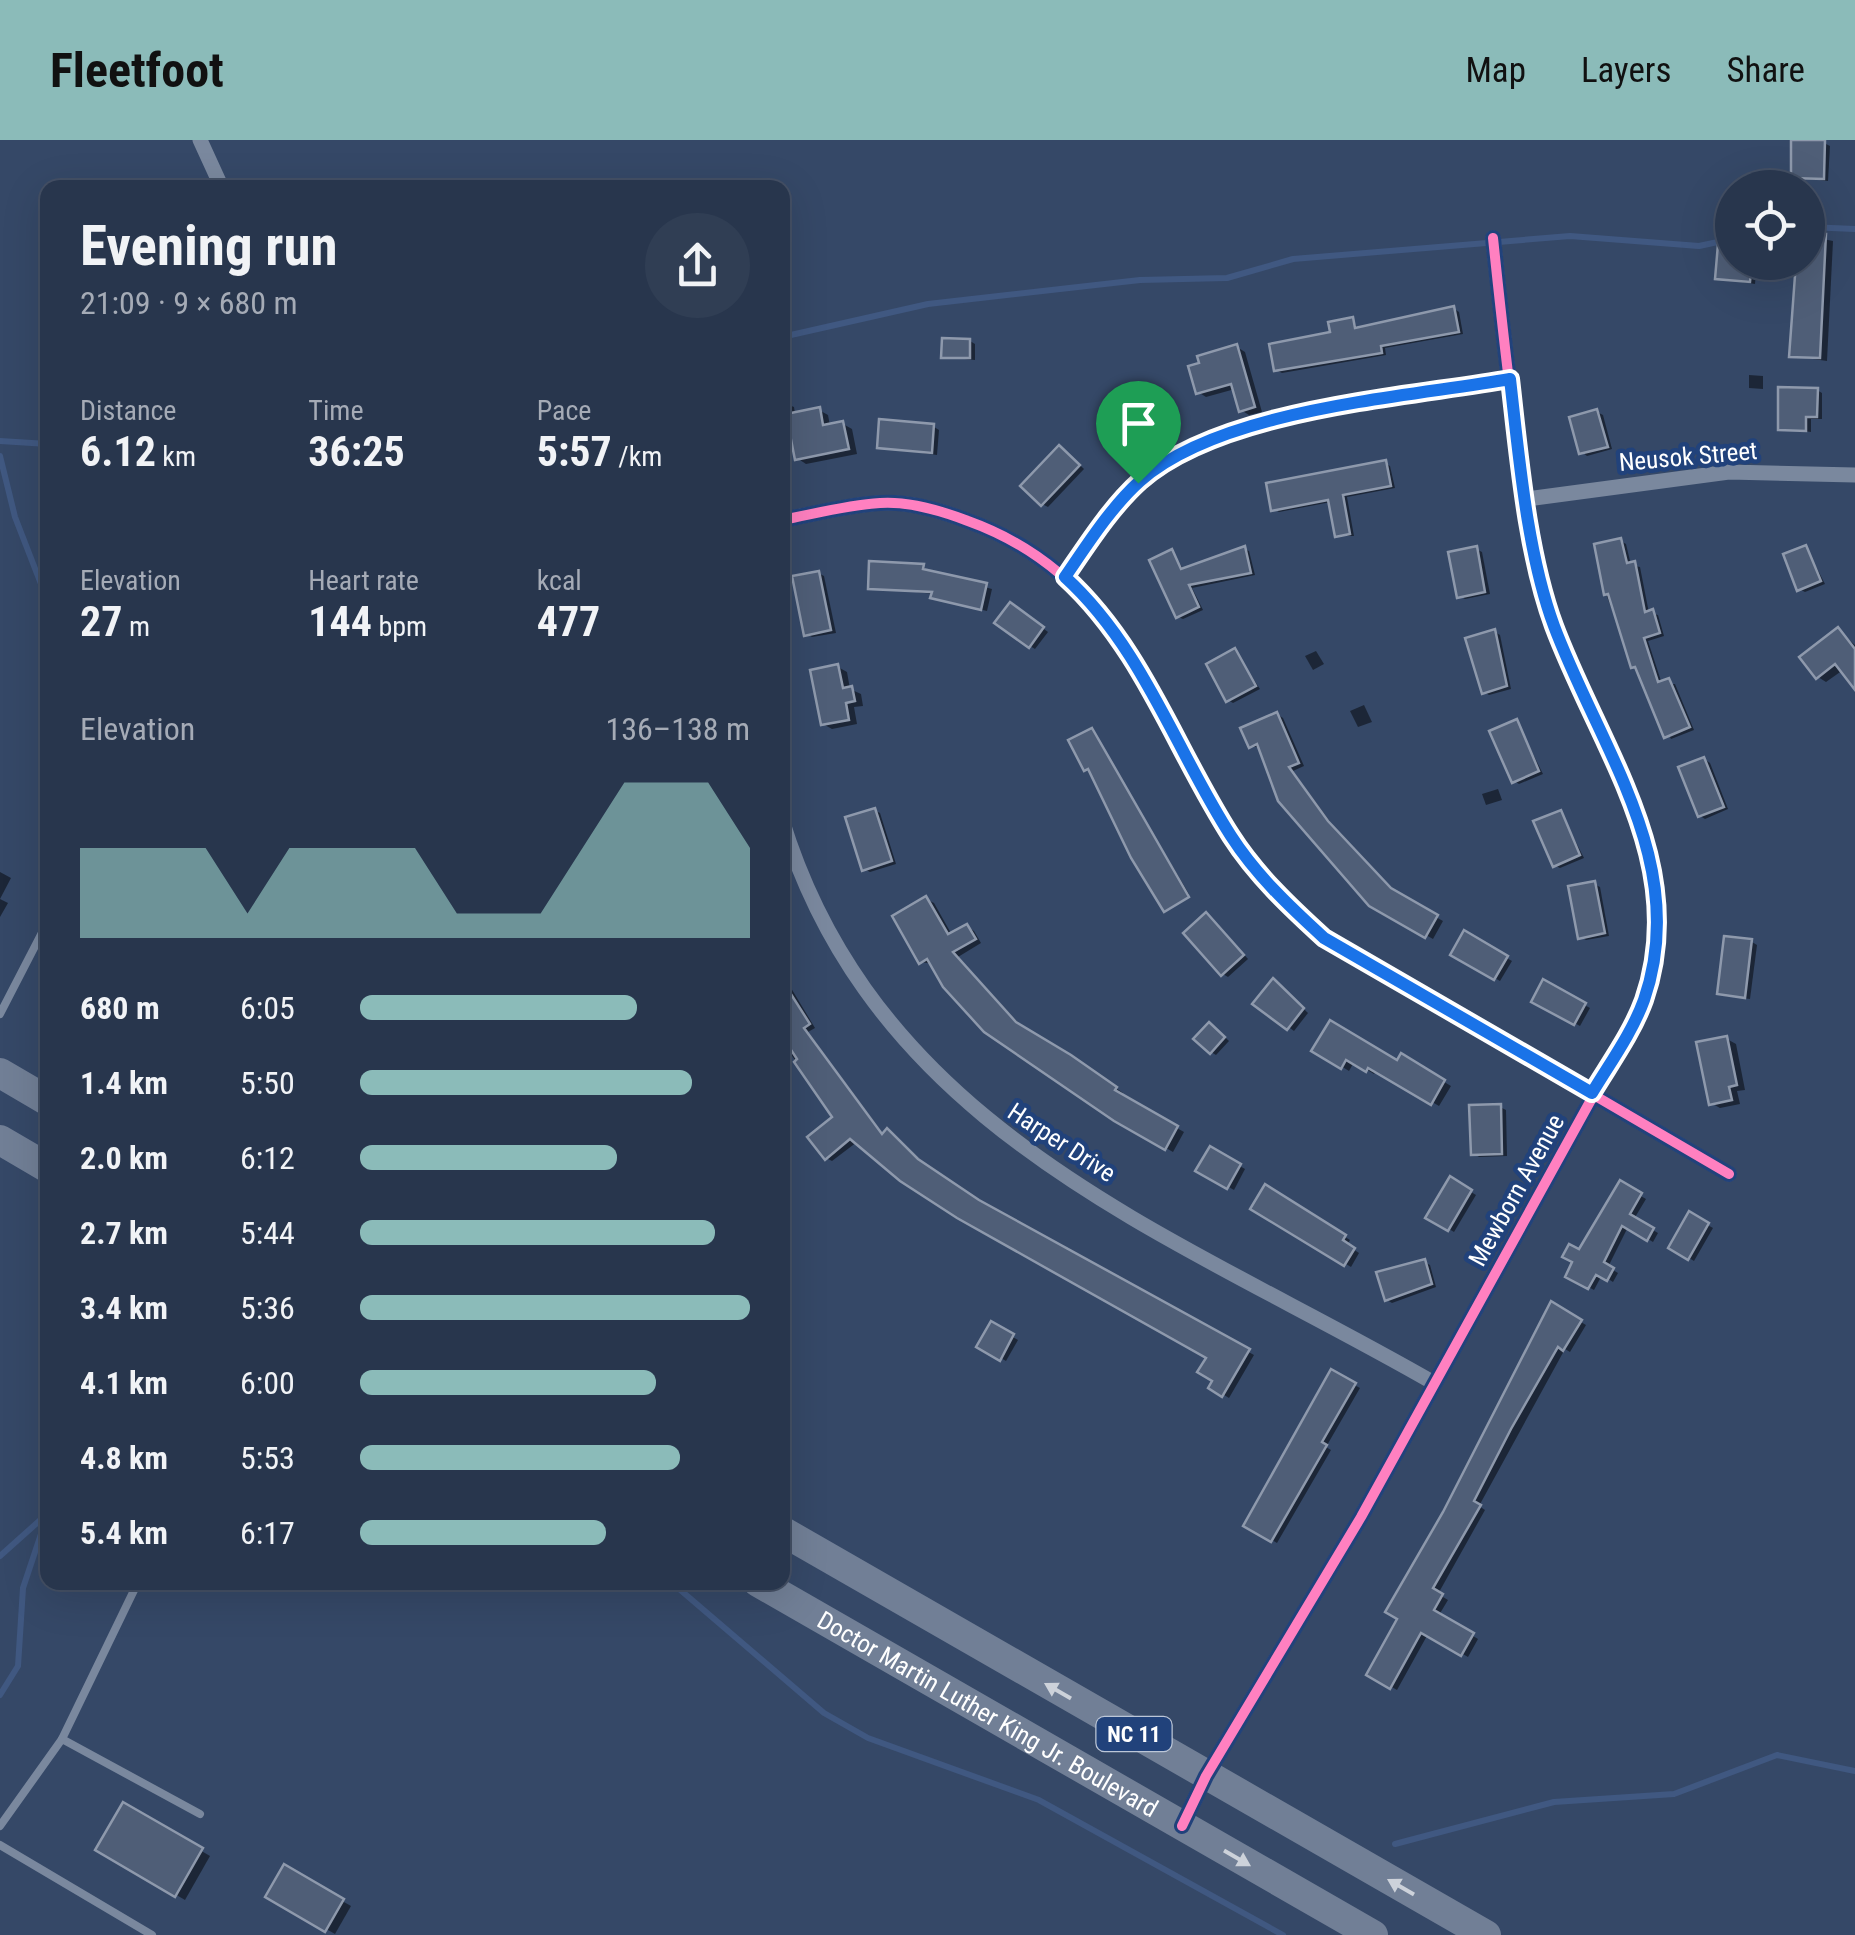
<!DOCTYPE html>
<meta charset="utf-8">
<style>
body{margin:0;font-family:"Roboto Condensed",sans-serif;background:#303e54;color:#f1f3f6;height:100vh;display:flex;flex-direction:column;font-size:38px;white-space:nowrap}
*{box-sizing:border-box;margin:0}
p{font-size:32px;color:#a5abb6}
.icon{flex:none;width:55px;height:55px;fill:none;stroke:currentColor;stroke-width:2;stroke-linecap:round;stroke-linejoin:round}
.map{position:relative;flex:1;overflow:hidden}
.details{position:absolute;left:40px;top:40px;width:750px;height:1410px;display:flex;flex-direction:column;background:#28364d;border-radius:20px;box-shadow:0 10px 40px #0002,0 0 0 2px #445065}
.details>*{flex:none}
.fabs{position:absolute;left:1715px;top:30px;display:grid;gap:20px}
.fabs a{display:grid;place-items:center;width:110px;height:110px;border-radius:50%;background:#28364d;box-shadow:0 10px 40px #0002,0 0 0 2px #445065;font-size:50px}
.pin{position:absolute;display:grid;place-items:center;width:85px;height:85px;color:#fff;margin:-102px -42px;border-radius:50% 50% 50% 0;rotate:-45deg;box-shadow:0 0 10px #0007}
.pin .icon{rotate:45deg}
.round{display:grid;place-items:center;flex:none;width:105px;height:105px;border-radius:52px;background:#303e54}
.headline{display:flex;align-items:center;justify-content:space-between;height:170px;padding:0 40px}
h1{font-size:55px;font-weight:700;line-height:75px}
.stats{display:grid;grid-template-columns:repeat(3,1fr);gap:15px;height:170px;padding:10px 40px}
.stats div{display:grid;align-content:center}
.stats b{font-size:42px;font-weight:700}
.stats small{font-size:28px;font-weight:400}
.stats p{font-size:28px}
.chart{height:280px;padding:20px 40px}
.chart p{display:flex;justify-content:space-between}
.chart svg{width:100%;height:180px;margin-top:10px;fill:#8bbbb9;opacity:.7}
ul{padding:0 40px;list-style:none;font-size:32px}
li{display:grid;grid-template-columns:160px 120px 1fr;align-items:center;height:75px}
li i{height:25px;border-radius:12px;background:#8bbbb9}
header{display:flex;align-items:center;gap:60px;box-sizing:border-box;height:140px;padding:0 50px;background:#8bbbb9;color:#111}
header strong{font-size:48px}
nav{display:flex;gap:55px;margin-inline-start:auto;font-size:35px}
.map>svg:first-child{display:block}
.shadow{fill:#0007}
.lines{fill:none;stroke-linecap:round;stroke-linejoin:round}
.stream{stroke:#405881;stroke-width:6}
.building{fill:#4f5e77;stroke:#8e99ac;stroke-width:2.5}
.lane{stroke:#7a889e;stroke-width:8}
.street{stroke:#7a889e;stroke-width:15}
.highway{stroke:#717f96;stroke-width:30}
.cycleway-casing{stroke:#21427b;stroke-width:16}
.cycleway{stroke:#ff80c0;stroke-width:10}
.oneway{fill:#cdd2da}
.route-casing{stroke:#fff;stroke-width:20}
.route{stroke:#1a73e8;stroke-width:12}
.labels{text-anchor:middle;stroke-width:9;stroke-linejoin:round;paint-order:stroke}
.shield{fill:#21427b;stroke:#bcc6d7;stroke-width:2.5}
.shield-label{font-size:22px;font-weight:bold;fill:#fff}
.street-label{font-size:25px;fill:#fff;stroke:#21427b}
</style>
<header>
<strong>Fleetfoot</strong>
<nav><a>Map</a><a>Layers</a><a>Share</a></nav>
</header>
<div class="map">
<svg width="1855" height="1795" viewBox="0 0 1855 1795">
<rect width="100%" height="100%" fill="#354867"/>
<g class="shadow">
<path d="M 1824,3 L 1830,6 L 1828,41 L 1793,37 Z"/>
<path d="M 1808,96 L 1833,101 L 1827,221 L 1792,216 Z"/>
<path d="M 1721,107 L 1732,108 L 1732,122 L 1757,122 L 1755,144 L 1718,138 Z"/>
<path d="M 1453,168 L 1459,172 L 1463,194 L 1385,208 L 1386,215 L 1282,233 L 1276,230 L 1352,180 L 1359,190 Z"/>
<path d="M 970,201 L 975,204 L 975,220 L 944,217 Z"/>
<path d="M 1237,207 L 1245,212 L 1262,272 L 1249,275 L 1241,270 L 1235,249 L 1206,257 L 1198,252 Z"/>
<path d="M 1749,235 L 1763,236 L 1763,249 L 1749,248 Z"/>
<path d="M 1817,250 L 1822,253 L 1822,279 L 1811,279 L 1811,292 L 1780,288 Z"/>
<path d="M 782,262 L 794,267 L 795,274 L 819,270 L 828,275 L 830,286 L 843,284 L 852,289 L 857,314 L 806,324 L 797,318 L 796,310 L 782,313 Z"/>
<path d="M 1597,272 L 1603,275 L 1612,309 L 1587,316 L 1582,312 Z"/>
<path d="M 934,287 L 939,290 L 937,315 L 879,307 Z"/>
<path d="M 1065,311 L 1084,329 L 1048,367 L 1042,364 Z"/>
<path d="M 1385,323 L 1390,326 L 1395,348 L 1347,357 L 1354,396 L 1338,396 L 1331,362 L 1279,372 L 1274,369 Z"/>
<path d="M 1621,401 L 1626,404 L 1631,425 L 1640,427 L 1649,473 L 1658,475 L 1664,496 L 1648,501 L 1662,544 L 1675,544 L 1694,590 L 1671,599 L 1633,526 L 1606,454 Z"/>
<path d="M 1806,407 L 1825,444 L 1805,452 L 1799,449 Z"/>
<path d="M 1244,409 L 1249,411 L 1255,435 L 1192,448 L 1203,470 L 1183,479 L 1178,477 L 1172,412 L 1184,430 Z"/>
<path d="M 1476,409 L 1482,412 L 1490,454 L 1465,459 L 1459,456 Z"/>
<path d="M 923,426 L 928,432 L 992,449 L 987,471 L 939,460 L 934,454 L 870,447 Z"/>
<path d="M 818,433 L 824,436 L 836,493 L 812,497 L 807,494 Z"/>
<path d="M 1016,468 L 1048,492 L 1035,509 L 1030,506 Z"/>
<path d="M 1838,490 L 1855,505 L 1855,545 L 1843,530 L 1826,542 L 1818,537 Z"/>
<path d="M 1495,492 L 1500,495 L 1511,549 L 1489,555 L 1484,552 Z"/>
<path d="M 1235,511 L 1260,549 L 1233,563 L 1228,560 Z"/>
<path d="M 1316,511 L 1324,524 L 1313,530 L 1305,516 Z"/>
<path d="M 838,527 L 847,532 L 850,549 L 861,554 L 863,566 L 854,567 L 857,584 L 832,589 L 823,584 Z"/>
<path d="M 1364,565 L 1372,582 L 1358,587 L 1350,571 Z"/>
<path d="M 1277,574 L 1283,578 L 1304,626 L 1293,631 L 1334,687 L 1397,755 L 1443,781 L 1433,799 L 1370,764 L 1281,660 L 1261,608 L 1251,606 Z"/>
<path d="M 1517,582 L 1543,634 L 1519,644 L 1514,641 Z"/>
<path d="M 1092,591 L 1189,754 L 1165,769 L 1093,633 L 1086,629 Z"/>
<path d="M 1704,619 L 1710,623 L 1728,669 L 1705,679 L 1700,676 Z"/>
<path d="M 1498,649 L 1502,660 L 1486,665 L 1482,654 Z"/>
<path d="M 874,670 L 880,673 L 896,724 L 870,732 L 864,729 Z"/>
<path d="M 1561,673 L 1584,718 L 1560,728 L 1554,725 Z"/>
<path d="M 0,732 L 11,738 L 0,759 L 8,763 L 0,777 Z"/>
<path d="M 1594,744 L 1600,747 L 1609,796 L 1586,800 L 1581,797 Z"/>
<path d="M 926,759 L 934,763 L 952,795 L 967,786 L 974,791 L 981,803 L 958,817 L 1024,889 L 1079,922 L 1123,953 L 1120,956 L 1184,992 L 1173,1012 L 1115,979 L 933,824 L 921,822 Z"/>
<path d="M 1212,779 L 1248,819 L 1228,837 L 1223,834 Z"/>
<path d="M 1465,794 L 1512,821 L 1500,841 L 1453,814 Z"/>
<path d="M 1752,802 L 1757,805 L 1750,859 L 1725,856 L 1719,853 Z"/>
<path d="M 782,833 L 815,888 L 808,892 L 884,995 L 984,1065 L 1254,1215 L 1229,1258 L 1211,1247 L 1215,1240 L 1209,1217 L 857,1002 L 832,1021 L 826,1018 L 835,978 L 788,910 L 782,913 Z"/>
<path d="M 1544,843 L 1590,868 L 1580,886 L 1534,861 Z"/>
<path d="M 1278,844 L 1308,873 L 1294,891 L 1256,863 Z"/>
<path d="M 1215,888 L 1229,901 L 1216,915 L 1211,912 Z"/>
<path d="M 1727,899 L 1736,904 L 1745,950 L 1737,951 L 1740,964 L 1720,968 L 1711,963 Z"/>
<path d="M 1315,910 L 1398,923 L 1402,917 L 1451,946 L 1439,966 L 1377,930 L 1374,934 L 1354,922 L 1349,931 Z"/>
<path d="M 1500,967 L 1506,970 L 1507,1016 L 1479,1017 L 1474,1013 Z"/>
<path d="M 1210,1009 L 1245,1029 L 1234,1050 L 1199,1030 Z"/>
<path d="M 1451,1040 L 1476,1055 L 1454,1092 L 1429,1077 Z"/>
<path d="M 1620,1044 L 1646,1059 L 1634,1079 L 1658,1093 L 1653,1102 L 1628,1087 L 1608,1127 L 1618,1133 L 1613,1142 L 1602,1135 L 1594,1150 L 1568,1136 Z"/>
<path d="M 1266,1048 L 1350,1100 L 1347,1105 L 1359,1113 L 1351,1127 L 1253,1068 Z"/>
<path d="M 1690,1075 L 1713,1088 L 1694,1121 L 1671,1107 Z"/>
<path d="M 1424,1122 L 1430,1125 L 1436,1147 L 1392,1163 L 1387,1160 Z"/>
<path d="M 1552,1165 L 1586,1185 L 1570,1212 L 1565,1209 L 1479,1366 L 1485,1370 L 1438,1454 L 1448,1460 L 1439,1475 L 1478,1499 L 1468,1517 L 1428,1494 L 1397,1550 L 1369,1534 Z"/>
<path d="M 992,1185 L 1018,1200 L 1006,1221 L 980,1206 Z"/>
<path d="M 1332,1233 L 1360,1248 L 1326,1307 L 1331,1310 L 1277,1403 L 1247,1385 Z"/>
<path d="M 124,1665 L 210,1716 L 185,1760 L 98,1709 Z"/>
<path d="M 284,1728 L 351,1766 L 335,1794 L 268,1756 Z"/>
</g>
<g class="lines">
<g class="stream">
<path d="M 1808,87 L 1855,89"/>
<path d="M 782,197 L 928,164 L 1140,140 L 1227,138 L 1293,119 L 1570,96 L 1699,106 L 1732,99"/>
<path d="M 0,301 L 48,304"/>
<path d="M 0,316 L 15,377 L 48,462"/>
<path d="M 0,1416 L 47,1374"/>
<path d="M 671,1442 L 824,1573 L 868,1598 L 1039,1660 L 1283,1795"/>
<path d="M 0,1555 L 18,1526 L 23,1448 L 48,1373"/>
<path d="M 1395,1704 L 1554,1662 L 1674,1654 L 1777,1615 L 1855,1631"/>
</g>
</g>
<g class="building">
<path d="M 1791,0 L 1825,0 L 1824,39 L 1791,38 Z"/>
<path d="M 1808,94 L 1826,94 L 1820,218 L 1789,217 L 1796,122 L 1808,122 Z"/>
<path d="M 1718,104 L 1732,106 L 1732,122 L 1752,122 L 1750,142 L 1715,139 Z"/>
<path d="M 1454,166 L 1459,192 L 1381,206 L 1382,213 L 1274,231 L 1269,204 L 1330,192 L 1328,182 L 1353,177 L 1355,188 Z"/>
<path d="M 942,198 L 970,199 L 970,218 L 941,218 Z"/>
<path d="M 1237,204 L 1255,267 L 1239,272 L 1231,244 L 1196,254 L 1188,226 L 1199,223 L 1197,216 Z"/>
<path d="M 1778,247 L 1818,248 L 1817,277 L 1806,277 L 1806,291 L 1778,290 Z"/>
<path d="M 820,267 L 823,285 L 843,281 L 849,309 L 795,320 L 786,274 Z"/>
<path d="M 1597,269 L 1608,307 L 1579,314 L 1569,277 Z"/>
<path d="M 879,279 L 934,284 L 932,313 L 877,308 Z"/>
<path d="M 1059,305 L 1080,325 L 1041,366 L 1020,346 Z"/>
<path d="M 1386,320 L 1391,346 L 1343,355 L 1350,394 L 1335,397 L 1328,360 L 1271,371 L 1266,343 Z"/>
<path d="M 1621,398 L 1627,423 L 1635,421 L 1645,472 L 1653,469 L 1660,493 L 1644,498 L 1658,542 L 1669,538 L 1690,587 L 1664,598 L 1635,527 L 1631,528 L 1608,454 L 1604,455 L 1594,404 Z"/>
<path d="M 1806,405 L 1821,441 L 1797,451 L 1783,414 Z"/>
<path d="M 1245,406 L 1251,433 L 1189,445 L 1199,467 L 1176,478 L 1149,420 L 1172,409 L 1181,429 Z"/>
<path d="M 1477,406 L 1485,452 L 1457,458 L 1448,412 Z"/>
<path d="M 869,421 L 924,424 L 923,429 L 987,443 L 981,470 L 930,458 L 932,452 L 868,449 Z"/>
<path d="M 819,431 L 831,490 L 804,496 L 792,436 Z"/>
<path d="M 1010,462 L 1044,487 L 1029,508 L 994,483 Z"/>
<path d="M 1838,487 L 1855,509 L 1855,550 L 1835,524 L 1816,539 L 1799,517 Z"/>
<path d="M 1495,489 L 1507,546 L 1482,554 L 1465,498 Z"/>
<path d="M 1235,508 L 1256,546 L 1226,562 L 1206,524 Z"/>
<path d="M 838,524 L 843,548 L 852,546 L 855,561 L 846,563 L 849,580 L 821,585 L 810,530 Z"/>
<path d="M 1277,572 L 1299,623 L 1289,627 L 1328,681 L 1391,748 L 1438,775 L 1425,798 L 1369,766 L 1278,661 L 1257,604 L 1249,608 L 1240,588 Z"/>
<path d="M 1517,579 L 1539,631 L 1512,643 L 1489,591 Z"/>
<path d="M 1092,588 L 1189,757 L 1164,772 L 1131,718 L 1088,629 L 1084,631 L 1068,600 Z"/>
<path d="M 1704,617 L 1724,667 L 1698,677 L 1678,627 Z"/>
<path d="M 875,668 L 892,721 L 862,731 L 845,677 Z"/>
<path d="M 1561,670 L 1580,715 L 1553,727 L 1533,681 Z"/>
<path d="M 1595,741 L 1605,793 L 1578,799 L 1568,746 Z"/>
<path d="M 926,756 L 948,794 L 967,784 L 976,799 L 953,812 L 1016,882 L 1071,915 L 1117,947 L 1115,950 L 1178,986 L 1165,1010 L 1114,981 L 984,892 L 943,847 L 927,819 L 919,824 L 892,776 Z"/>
<path d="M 1206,772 L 1244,815 L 1221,836 L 1183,793 Z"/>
<path d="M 1464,790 L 1508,816 L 1494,840 L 1450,815 Z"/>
<path d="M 1724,796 L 1752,799 L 1745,858 L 1717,854 Z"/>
<path d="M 1273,838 L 1304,868 L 1287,890 L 1252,864 Z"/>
<path d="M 1543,839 L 1586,863 L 1574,885 L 1531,862 Z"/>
<path d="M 782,840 L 810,884 L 804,888 L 882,994 L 887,988 L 918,1019 L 979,1060 L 1250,1209 L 1222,1257 L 1208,1248 L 1212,1241 L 1197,1232 L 1206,1218 L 957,1078 L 900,1041 L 850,999 L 825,1020 L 807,997 L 832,977 L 794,922 L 797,919 L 782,896 Z"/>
<path d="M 1330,880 L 1397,920 L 1401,913 L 1445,940 L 1431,965 L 1368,928 L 1366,932 L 1346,920 L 1341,929 L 1311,911 Z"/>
<path d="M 1209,882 L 1225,897 L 1210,914 L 1193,899 Z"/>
<path d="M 1727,896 L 1737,945 L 1729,947 L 1732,960 L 1709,965 L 1696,902 Z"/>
<path d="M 1501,964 L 1502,1014 L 1471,1015 L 1469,965 Z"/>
<path d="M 1210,1006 L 1241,1024 L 1227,1049 L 1195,1031 Z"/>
<path d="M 1450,1036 L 1472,1050 L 1448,1091 L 1425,1078 Z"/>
<path d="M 1620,1040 L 1642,1053 L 1630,1074 L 1654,1088 L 1647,1101 L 1622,1086 L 1604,1122 L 1614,1128 L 1607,1141 L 1596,1135 L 1588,1149 L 1565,1137 L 1572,1122 L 1562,1117 L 1569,1104 L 1579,1109 Z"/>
<path d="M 1265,1044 L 1346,1095 L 1343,1100 L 1355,1108 L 1344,1126 L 1250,1069 Z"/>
<path d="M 1689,1071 L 1709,1083 L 1688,1120 L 1668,1108 Z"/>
<path d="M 1425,1119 L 1432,1144 L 1385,1161 L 1376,1132 Z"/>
<path d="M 1551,1161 L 1582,1180 L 1563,1211 L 1558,1207 L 1511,1289 L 1474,1361 L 1481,1365 L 1433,1448 L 1443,1454 L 1434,1470 L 1474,1493 L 1461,1516 L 1421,1493 L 1390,1549 L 1366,1535 L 1397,1479 L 1385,1472 L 1443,1372 Z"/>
<path d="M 991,1181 L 1014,1194 L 1000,1221 L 976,1207 Z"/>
<path d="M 1331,1229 L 1356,1243 L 1322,1302 L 1327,1305 L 1271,1402 L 1243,1386 Z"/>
<path d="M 123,1662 L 203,1708 L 175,1757 L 95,1710 Z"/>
<path d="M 284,1724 L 344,1759 L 325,1792 L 265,1757 Z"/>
</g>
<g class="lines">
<g class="lane">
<path d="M 0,874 L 48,781"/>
<path d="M 62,1599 L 200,1674"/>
<path d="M 0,1686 L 62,1599 L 138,1442"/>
<path d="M 0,1705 L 152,1795"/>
</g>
<g class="street">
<path d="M 200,0 L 222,48"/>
<path d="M 1527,359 L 1729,332 L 1855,335"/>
<path d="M 782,380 C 814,374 847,365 880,363 C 908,361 942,371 968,381 C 1124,437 1150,575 1232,698 C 1258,736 1290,768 1325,798 L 1729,1034"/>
<path d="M 1065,437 C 1087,405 1111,367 1140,341 C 1223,269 1402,258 1510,239"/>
<path d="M 782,680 C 879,995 1174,1093 1434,1243"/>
<path d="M 1182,1686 L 1206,1636 L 1361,1377 L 1629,891 C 1692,759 1634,667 1580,545 C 1569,520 1555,495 1548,468 C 1519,347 1506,222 1493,98"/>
</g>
<g class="highway">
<path d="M 0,933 L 48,961"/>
<path d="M 0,1000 L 48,1028"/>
<path d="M 782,1391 L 1486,1795"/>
<path id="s1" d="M 758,1442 L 1373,1795"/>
</g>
<defs>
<g id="cycleway">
<path d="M 782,380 C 814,374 847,365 880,363 C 908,361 942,371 968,381 C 1124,437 1150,575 1232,698 C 1258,736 1290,768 1325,798 L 1729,1034"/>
<path d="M 1182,1686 L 1206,1636 L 1361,1377 L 1629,891 C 1692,759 1634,667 1580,545 C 1569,520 1555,495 1548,468 C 1519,347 1506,222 1493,98"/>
</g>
</defs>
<use href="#cycleway" class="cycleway-casing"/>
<use href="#cycleway" class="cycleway"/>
</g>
<defs><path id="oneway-solid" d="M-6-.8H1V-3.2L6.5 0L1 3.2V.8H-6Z" transform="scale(2.5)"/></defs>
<g class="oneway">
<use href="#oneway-solid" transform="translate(1058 1551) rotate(-150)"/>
<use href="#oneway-solid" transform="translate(1237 1718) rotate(30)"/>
<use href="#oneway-solid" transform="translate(1401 1747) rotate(-150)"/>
</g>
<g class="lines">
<defs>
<path id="route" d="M 1510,239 C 1519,317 1527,413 1554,486 C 1600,609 1691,724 1644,860 C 1632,893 1610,923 1592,953 L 1324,798 C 1290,767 1256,735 1231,696 C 1175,609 1143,508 1065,437 C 1087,405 1111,367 1140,341 C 1222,269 1402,258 1510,239 Z"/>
</defs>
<use href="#route" class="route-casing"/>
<use href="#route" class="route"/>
</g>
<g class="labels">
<rect class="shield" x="1096.5" y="1577" width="75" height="34" rx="8"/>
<g class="shield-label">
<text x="1134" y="1602">NC 11</text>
</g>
<g class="street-label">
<text transform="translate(1688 316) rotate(-5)" y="9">Neusok Street</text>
<text transform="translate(1062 1002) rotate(33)" y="9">Harper Drive</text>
<text transform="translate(1516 1050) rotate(-61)" y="9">Mewborn Avenue</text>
<text dy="9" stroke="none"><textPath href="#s1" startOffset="265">Doctor Martin Luther King Jr. Boulevard</textPath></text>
</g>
</g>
</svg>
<div class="fabs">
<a><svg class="icon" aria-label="locate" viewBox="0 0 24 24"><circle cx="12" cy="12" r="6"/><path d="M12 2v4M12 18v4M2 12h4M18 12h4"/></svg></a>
</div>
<div class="pin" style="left:1138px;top:343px;background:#1e9e55"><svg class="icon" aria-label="arrive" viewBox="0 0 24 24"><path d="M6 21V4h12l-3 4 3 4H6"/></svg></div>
<section class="details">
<div class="headline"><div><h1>Evening run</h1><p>21:09 · 9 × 680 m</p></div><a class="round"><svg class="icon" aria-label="share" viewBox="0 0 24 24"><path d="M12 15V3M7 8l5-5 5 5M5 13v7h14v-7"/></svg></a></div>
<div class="stats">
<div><p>Distance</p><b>6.12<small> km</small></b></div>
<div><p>Time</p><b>36:25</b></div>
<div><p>Pace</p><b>5:57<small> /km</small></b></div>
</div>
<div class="stats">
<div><p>Elevation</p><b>27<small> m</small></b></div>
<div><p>Heart rate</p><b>144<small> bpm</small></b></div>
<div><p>kcal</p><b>477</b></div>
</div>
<div class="chart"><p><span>Elevation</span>136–138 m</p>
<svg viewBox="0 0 160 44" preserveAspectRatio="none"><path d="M0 44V22L10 22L20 22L30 22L40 38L50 22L60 22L70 22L80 22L90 38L100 38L110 38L120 22L130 6L140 6L150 6L160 22V44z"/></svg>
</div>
<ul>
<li><b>680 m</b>6:05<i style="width:71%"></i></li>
<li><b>1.4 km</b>5:50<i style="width:85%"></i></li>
<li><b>2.0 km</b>6:12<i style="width:66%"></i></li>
<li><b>2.7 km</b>5:44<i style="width:91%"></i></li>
<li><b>3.4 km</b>5:36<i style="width:100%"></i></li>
<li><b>4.1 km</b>6:00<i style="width:76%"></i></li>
<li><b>4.8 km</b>5:53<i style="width:82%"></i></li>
<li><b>5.4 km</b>6:17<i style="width:63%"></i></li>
</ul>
</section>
</div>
